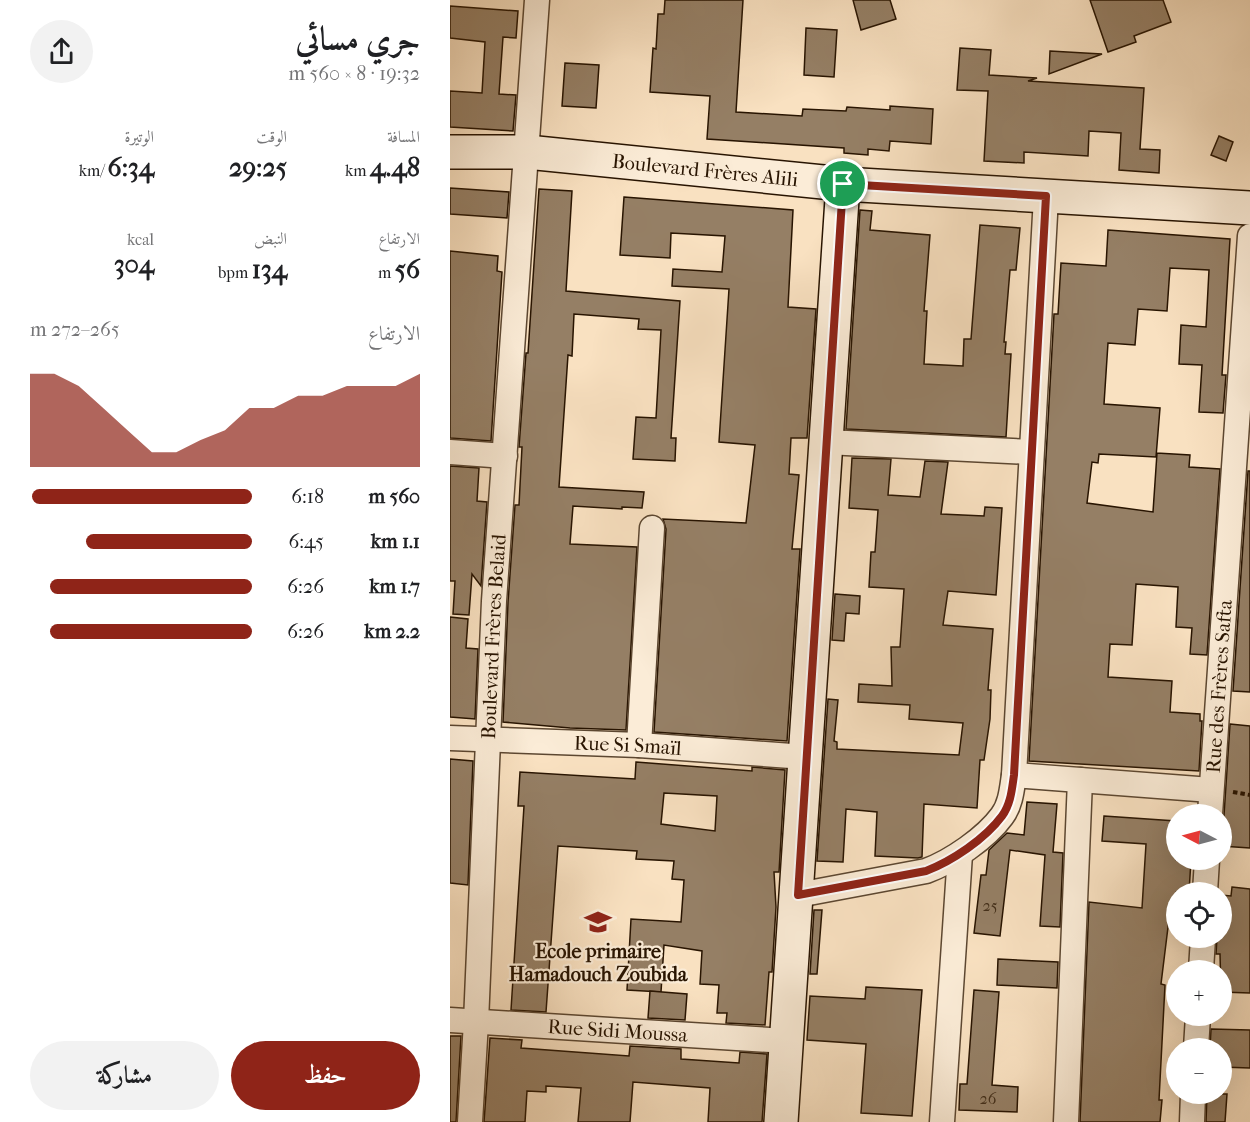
<!DOCTYPE html>
<html lang="ar">
<meta charset="utf-8">
<style>
body{margin:0;font-family:"IM FELL French Canon",Amiri,serif;background:#f2f2f2;color:#202124;direction:rtl;height:100vh;display:flex;flex-direction:column;font-size:22px;white-space:nowrap}
*{box-sizing:border-box;margin:0}
p{font-size:20px;color:#757577}
.icon{flex:none;width:33px;height:33px;fill:none;stroke:currentColor;stroke-width:2;stroke-linecap:round;stroke-linejoin:round}
.map{position:relative;flex:1;overflow:hidden;direction:ltr}
.side{display:flex;flex-direction:column;background:#fff;width:450px}
.side>*{flex:none}
.needle{width:39px;rotate:276deg}
.tools{position:absolute;left:716px;top:804px;display:grid;gap:12px}
.tools a{display:grid;place-items:center;width:66px;height:66px;border-radius:50%;background:#fff;box-shadow:0 6px 24px #0002;font-size:30px}
.pin{position:absolute;display:grid;place-items:center;width:51px;height:51px;color:#fff;margin:-26px;border:3px solid #fff;border-radius:50%;box-shadow:0 2px 6px #0007}
.round{display:grid;place-items:center;flex:none;width:63px;height:63px;border-radius:32px;background:#f2f2f2}
.head{display:flex;align-items:center;justify-content:space-between;height:102px;padding:0 30px}
h1{font-size:33px;font-weight:700;line-height:45px}
.stats{display:grid;grid-template-columns:repeat(3,1fr);gap:9px;height:102px;padding:6px 30px}
.stats div{display:grid;align-content:center}
.stats b{font-size:26px;font-weight:700}
.stats small{font-size:16px;font-weight:400}
.stats p{font-size:16px}
.chart{height:168px;padding:12px 30px}
.chart p{display:flex;justify-content:space-between}
.chart svg{width:100%;height:108px;margin-top:6px;fill:#8f2418;opacity:.7}
.primary-button{display:flex;gap:12px;margin-top:auto;padding:12px 30px}
.primary-button a{flex:1;height:69px;border-radius:36px;background:#8f2418;color:#fff;font-size:24px;font-weight:700;line-height:69px;text-align:center}
.primary-button a+a{background:#f2f2f2;color:#202124}
ul{padding:0 30px;list-style:none;font-size:20px}
li{display:grid;grid-template-columns:96px 72px 1fr;align-items:center;height:45px}
li i{height:15px;border-radius:8px;background:#8f2418}
main{display:flex;flex:1;min-height:0}
.map>svg:first-child{display:block}
.building{fill:#957f65;stroke:#281401;stroke-width:1.5;fill-rule:evenodd}
.lines{fill:none;stroke-linecap:round;stroke-linejoin:round}
.minor-casing{stroke:#5c4731;stroke-width:27}
.secondary-casing{stroke:#281401;stroke-width:36}
.path{stroke:#281401;stroke-width:4;stroke-dasharray:4.5 3;stroke-linecap:butt}
.minor{stroke:#fbecd7;stroke-width:24}
.secondary{stroke:#fbecd7;stroke-width:33}
.route-casing{stroke:#fff;stroke-width:12}
.route{stroke:#8f2418;stroke-width:8}
.labels{text-anchor:middle;stroke-width:4.5;stroke-linejoin:round;paint-order:stroke}
.number-label{font-size:16px;fill:#432f1a}
.street-label{font-size:20px;fill:#281401;stroke:#fbecd7}
.poi-label{font-size:20px;font-weight:bold;fill:#281401;stroke:#fbecd7}
</style>
<main>
<div class="map">
<svg width="800" height="1122" viewBox="0 0 800 1122">
<rect width="100%" height="100%" fill="#f9e1c1"/>
<filter id="stains"><feTurbulence type="fractalNoise" baseFrequency=".00333" numOctaves="4"/><feColorMatrix values="0 0 0 0 .2 0 0 0 0 .09 0 0 0 0 .02 0 0 0 .5 -.17"/></filter>
<radialGradient id="worn" r=".72"><stop offset=".6" stop-color="#630" stop-opacity="0"/><stop offset="1" stop-color="#630" stop-opacity=".3"/></radialGradient>
<g class="building">
<path d="M 215,0 L 293,0 L 286,112 L 352,116 L 353,109 L 396,111 L 397,107 L 440,110 L 440,106 L 483,109 L 481,144 L 440,141 L 439,151 L 418,149 L 418,155 L 394,153 L 394,148 L 257,139 L 260,96 L 200,92 L 203,48 L 206,49 L 208,14 L 214,14 Z"/>
<path d="M 403,0 L 440,0 L 446,19 L 411,30 Z"/>
<path d="M 640,0 L 713,0 L 721,22 L 684,36 L 686,42 L 658,52 Z"/>
<path d="M 0,6 L 68,11 L 66,38 L 53,37 L 49,94 L 66,95 L 63,131 L 0,127 L 0,91 L 32,93 L 35,42 L 0,38 Z"/>
<path d="M 356,28 L 387,30 L 384,77 L 354,75 Z"/>
<path d="M 510,48 L 541,50 L 539,75 L 587,78 L 578,81 L 694,88 L 690,149 L 710,150 L 709,173 L 669,170 L 671,133 L 639,131 L 638,156 L 574,152 L 574,163 L 534,161 L 538,91 L 507,90 Z"/>
<path d="M 600,51 L 652,54 L 599,74 Z"/>
<path d="M 115,63 L 149,65 L 146,108 L 112,106 Z"/>
<path d="M 769,136 L 783,142 L 776,161 L 761,155 Z"/>
<path d="M 0,188 L 59,192 L 57,218 L 0,214 Z"/>
<path d="M 89,189 L 122,191 L 116,291 L 230,301 L 221,438 L 226,438 L 225,461 L 183,459 L 186,417 L 206,418 L 211,330 L 188,329 L 189,319 L 124,314 L 122,356 L 118,355 L 109,487 L 194,492 L 192,508 L 172,507 L 172,509 L 123,506 L 120,544 L 187,547 L 176,730 L 120,728 L 53,722 L 58,602 L 65,505 L 69,505 L 72,447 L 69,447 L 76,353 L 78,353 Z"/>
<path d="M 174,197 L 343,210 L 338,307 L 366,309 L 357,438 L 341,438 L 339,474 L 349,475 L 342,549 L 350,549 L 337,741 L 204,732 L 216,529 L 213,519 L 296,523 L 305,445 L 269,442 L 279,289 L 222,286 L 223,269 L 272,272 L 275,236 L 221,233 L 220,258 L 170,255 Z"/>
<path d="M 410,210 L 422,211 L 420,230 L 480,235 L 474,311 L 477,311 L 474,364 L 513,366 L 514,339 L 521,339 L 530,225 L 570,228 L 566,270 L 560,270 L 554,342 L 556,342 L 555,354 L 561,354 L 556,437 L 396,429 Z"/>
<path d="M 658,230 L 780,239 L 772,375 L 776,375 L 773,413 L 749,412 L 752,365 L 729,364 L 731,325 L 756,327 L 759,270 L 720,268 L 717,311 L 688,309 L 685,345 L 658,343 L 654,404 L 710,408 L 706,457 L 649,454 L 648,463 L 642,462 L 637,503 L 703,512 L 707,453 L 740,455 L 739,467 L 770,469 L 757,655 L 740,654 L 742,628 L 726,627 L 728,587 L 686,584 L 682,645 L 660,644 L 658,677 L 722,681 L 720,712 L 750,714 L 750,721 L 752,721 L 749,771 L 579,761 L 604,314 L 608,314 L 611,263 L 656,266 Z"/>
<path d="M 0,251 L 48,256 L 47,271 L 52,272 L 41,441 L 0,438 Z"/>
<path d="M 402,458 L 441,459 L 438,495 L 470,497 L 475,461 L 498,462 L 491,514 L 534,516 L 535,507 L 552,508 L 546,595 L 498,591 L 493,625 L 543,629 L 538,690 L 541,690 L 540,719 L 534,760 L 530,760 L 527,808 L 474,804 L 472,857 L 468,858 L 425,856 L 427,812 L 396,809 L 393,862 L 367,861 L 378,699 L 388,700 L 384,741 L 387,742 L 387,749 L 509,755 L 513,723 L 459,719 L 460,705 L 408,702 L 409,684 L 442,686 L 441,647 L 450,647 L 454,589 L 419,587 L 421,552 L 425,552 L 428,510 L 399,508 Z"/>
<path d="M 0,466 L 29,468 L 27,501 L 37,502 L 31,586 L 22,574 L 19,615 L 3,614 L 5,581 L 0,581 Z"/>
<path d="M 798,471 L 800,471 L 800,692 L 783,691 Z"/>
<path d="M 385,594 L 410,596 L 409,614 L 396,613 L 394,641 L 382,640 Z"/>
<path d="M 0,617 L 18,619 L 16,648 L 28,649 L 25,719 L 0,717 Z"/>
<path d="M 780,724 L 800,726 L 800,848 L 771,846 L 771,823 L 774,815 Z"/>
<path d="M 0,759 L 23,761 L 18,885 L 0,883 Z"/>
<path d="M 186,762 L 302,771 L 302,767 L 335,770 L 329,872 L 324,872 L 326,907 L 322,972 L 319,972 L 315,1025 L 276,1023 L 277,1013 L 267,1013 L 269,985 L 250,984 L 252,951 L 214,945 L 211,992 L 177,990 L 181,919 L 231,922 L 234,880 L 222,879 L 224,861 L 186,859 L 187,851 L 108,846 L 96,1012 L 61,1010 L 74,806 L 68,806 L 70,772 L 185,779 ZM 214,793 L 267,796 L 265,831 L 211,824 Z"/>
<path d="M 577,802 L 607,804 L 603,852 L 613,853 L 610,927 L 590,926 L 595,855 L 560,850 L 550,936 L 524,933 L 531,875 L 536,875 L 539,850 L 557,833 L 574,835 Z"/>
<path d="M 654,816 L 726,821 L 726,860 L 741,860 L 739,892 L 726,892 L 726,911 L 720,911 L 711,984 L 715,985 L 709,1100 L 712,1100 L 710,1122 L 630,1122 L 639,902 L 692,908 L 696,844 L 652,841 Z"/>
<path d="M 782,887 L 800,889 L 800,993 L 771,992 L 770,954 L 766,954 L 767,938 L 771,938 L 771,895 L 781,896 Z"/>
<path d="M 364,910 L 372,910 L 367,974 L 360,974 Z"/>
<path d="M 548,959 L 608,962 L 607,988 L 547,985 Z"/>
<path d="M 416,987 L 472,990 L 462,1116 L 411,1113 L 416,1044 L 357,1040 L 360,996 L 415,999 Z"/>
<path d="M 524,990 L 549,992 L 542,1085 L 568,1087 L 567,1112 L 509,1110 L 510,1084 L 517,1084 Z"/>
<path d="M 200,991 L 237,994 L 235,1020 L 198,1018 Z"/>
<path d="M 761,1029 L 800,1030 L 800,1068 L 771,1067 L 771,1048 L 760,1048 Z"/>
<path d="M 0,1036 L 11,1036 L 6,1122 L 0,1122 Z"/>
<path d="M 40,1038 L 72,1040 L 71,1048 L 179,1056 L 180,1046 L 231,1049 L 231,1059 L 289,1063 L 290,1052 L 317,1054 L 312,1122 L 258,1122 L 260,1088 L 183,1082 L 180,1122 L 128,1122 L 131,1088 L 96,1086 L 96,1092 L 77,1091 L 75,1122 L 34,1122 Z"/>
<path d="M 757,1094 L 777,1094 L 775,1122 L 756,1122 Z"/>
</g>
<g class="lines">
<defs>
<g id="minor">
<path d="M 376,442 L 581,452"/>
<path d="M 0,452 L 55,456"/>
<path id="s1" d="M 0,738 L 189,745 L 355,757"/>
<path d="M 189,745 L 202,528"/>
<path d="M 564,775 L 761,790"/>
<path id="s2" d="M 760,814 L 800,236"/>
<path d="M 755,892 L 757,860"/>
<path d="M 348,895 L 476,871 C 501,862 536,838 552,816 C 561,804 562,788 564,775 L 596,197"/>
<path d="M 751,970 L 753,938"/>
<path id="s3" d="M 0,1020 L 336,1041"/>
<path d="M 746,1048 L 748,1016"/>
<path id="s4" d="M 20,1122 L 26,1022 L 44,601 L 87,0"/>
<path d="M 492,1122 L 510,854"/>
<path d="M 616,1122 L 630,780"/>
<path d="M 742,1122 L 743,1094"/>
</g>
<g id="secondary">
<path id="s5" d="M 0,152 L 77,152 L 393,184 L 800,208"/>
<path d="M 331,1122 L 393,184"/>
</g>
</defs>
<use href="#minor" class="minor-casing"/>
<use href="#secondary" class="secondary-casing"/>
<path class="path" d="M 783,792 L 800,795"/>
<use href="#minor" class="minor"/>
<use href="#secondary" class="secondary"/>
</g>
<g class="lines">
<defs>
<path id="route" d="M 393,184 L 596,196 L 564,775 C 562,788 561,804 552,816 C 535,839 502,861 476,871 L 348,895 Z"/>
</defs>
<use href="#route" class="route-casing"/>
<use href="#route" class="route"/>
</g>
<defs>
<symbol id="school-bare" viewBox="-9 -9 18 18"><path d="M0-5L7-2L0 1L-7-2ZM-4 1L0 2.5L4 1V4Q0 6-4 4Z" fill="#8f2418" stroke="#fbecd7" stroke-width="2.5" paint-order="stroke"/></symbol>
</defs>
<g fill-rule="evenodd">
<use href="#school-bare" x="129" y="903" width="38" height="38"/>
</g>
<g class="labels">
<g class="number-label">
<text x="540" y="911">25</text>
<text x="538" y="1104">26</text>
</g>
<g class="street-label">
<text dy="7" stroke="none"><textPath href="#s5" startOffset="256">Boulevard Frères Alili</textPath></text>
<text dy="7" stroke="none"><textPath href="#s4" startOffset="486">Boulevard Frères Belaid</textPath></text>
<text dy="7" stroke="none"><textPath href="#s2" startOffset="128">Rue des Frères Safta</textPath></text>
<text dy="7" stroke="none"><textPath href="#s1" startOffset="178">Rue Si Smaïl</textPath></text>
<text dy="7" stroke="none"><textPath href="#s3" startOffset="168">Rue Sidi Moussa</textPath></text>
</g>
<g class="poi-label">
<text x="148" y="958">Ecole primaire<tspan x="148" dy="23">Hamadouch Zoubida</tspan></text>
</g>
</g>
<rect width="100%" height="100%" filter="url(#stains)"/>
<rect width="100%" height="100%" fill="url(#worn)"/>
</svg>
<div class="tools">
<a><svg class="needle" viewBox="-14 -14 28 28"><path d="M0-13l5 13h-10z" fill="#e53935"/><path d="M0 13l5-13h-10z" fill="#757577"/></svg></a>
<a><svg class="icon" aria-label="locate" viewBox="0 0 24 24"><circle cx="12" cy="12" r="6"/><path d="M12 2v4M12 18v4M2 12h4M18 12h4"/></svg></a>
<a>+</a>
<a>−</a>
</div>
<div class="pin" style="left:393px;top:184px;background:#1e9e55"><svg class="icon" aria-label="arrive" viewBox="0 0 24 24"><path d="M6 21V4h12l-3 4 3 4H6"/></svg></div>
</div>
<section class="side">
<div class="head"><div><h1>جري مسائي</h1><p>19:32 · 8 × 560 m</p></div><a class="round"><svg class="icon" aria-label="share" viewBox="0 0 24 24"><path d="M12 15V3M7 8l5-5 5 5M5 13v7h14v-7"/></svg></a></div>
<div class="stats">
<div><p>المسافة</p><b>4.48<small> km</small></b></div>
<div><p>الوقت</p><b>29:25</b></div>
<div><p>الوتيرة</p><b>6:34<small> /km</small></b></div>
</div>
<div class="stats">
<div><p>الارتفاع</p><b>56<small> m</small></b></div>
<div><p>النبض</p><b>134<small> bpm</small></b></div>
<div><p>kcal</p><b>304</b></div>
</div>
<div class="chart"><p><span>الارتفاع</span>265–272 m</p>
<svg viewBox="0 0 160 44" preserveAspectRatio="none"><path d="M0 44V6L10 6L20 11L30 20L40 29L50 38L60 38L70 33L80 29L90 20L100 20L110 15L120 15L130 11L140 11L150 11L160 6V44z"/></svg>
</div>
<ul>
<li><b>560 m</b>6:18<i style="width:99%"></i></li>
<li><b>1.1 km</b>6:45<i style="width:75%"></i></li>
<li><b>1.7 km</b>6:26<i style="width:91%"></i></li>
<li><b>2.2 km</b>6:26<i style="width:91%"></i></li>
</ul>
<div class="primary-button"><a>حفظ</a><a>مشاركة</a></div>
</section>
</main>
